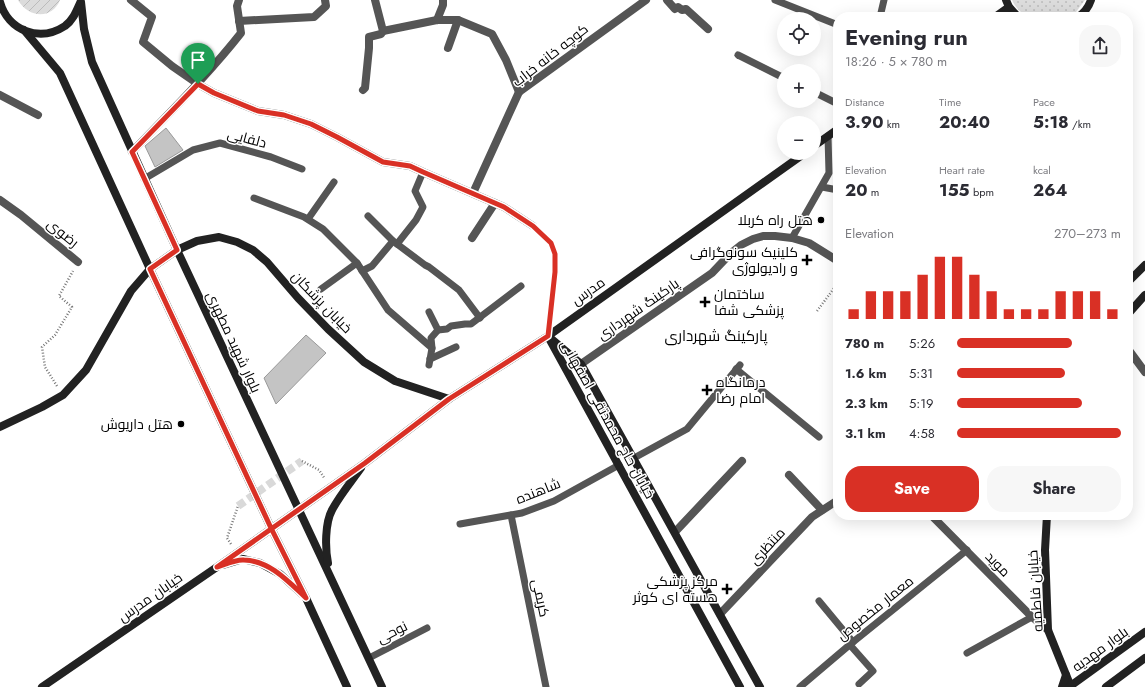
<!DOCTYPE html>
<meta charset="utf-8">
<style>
body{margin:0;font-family:Jost,Cairo,sans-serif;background:#f7f7f7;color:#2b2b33;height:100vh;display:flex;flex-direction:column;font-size:15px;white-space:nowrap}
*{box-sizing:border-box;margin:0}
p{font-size:13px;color:#7c7c81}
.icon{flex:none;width:22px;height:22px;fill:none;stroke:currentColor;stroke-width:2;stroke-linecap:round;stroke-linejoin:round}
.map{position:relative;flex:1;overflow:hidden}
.sheet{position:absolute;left:833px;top:12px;width:300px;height:508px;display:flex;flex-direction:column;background:#fff;border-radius:16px;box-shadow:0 4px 16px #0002}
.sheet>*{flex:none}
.fabs{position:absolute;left:777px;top:12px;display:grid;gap:8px}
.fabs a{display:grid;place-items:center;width:44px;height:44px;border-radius:50%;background:#fff;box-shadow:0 4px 16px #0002;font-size:20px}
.pin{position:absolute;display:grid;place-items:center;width:34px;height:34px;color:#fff;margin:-41px -17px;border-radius:50% 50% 50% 0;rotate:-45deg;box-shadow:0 0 4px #0007}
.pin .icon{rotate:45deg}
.round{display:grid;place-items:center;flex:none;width:42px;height:42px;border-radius:16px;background:#f7f7f7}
.head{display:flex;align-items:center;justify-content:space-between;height:68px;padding:0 12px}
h1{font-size:22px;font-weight:700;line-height:30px}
.stats{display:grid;grid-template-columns:repeat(3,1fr);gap:6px;height:68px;padding:4px 12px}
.stats div{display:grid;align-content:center}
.stats b{font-size:17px;font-weight:700}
.stats small{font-size:11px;font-weight:400}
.stats p{font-size:11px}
.chart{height:112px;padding:8px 12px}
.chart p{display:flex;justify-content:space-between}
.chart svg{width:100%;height:72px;margin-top:4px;stroke:#d93025;stroke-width:6}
.primary-button{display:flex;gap:8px;margin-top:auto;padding:8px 12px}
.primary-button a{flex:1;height:46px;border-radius:16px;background:#d93025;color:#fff;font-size:16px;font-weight:700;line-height:46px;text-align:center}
.primary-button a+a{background:#f7f7f7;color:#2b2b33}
ul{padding:0 12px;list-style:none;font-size:13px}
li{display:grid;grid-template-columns:64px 48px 1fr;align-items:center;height:30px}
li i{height:10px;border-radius:5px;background:#d93025}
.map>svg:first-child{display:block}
.grass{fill:url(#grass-dots)}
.garden{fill:url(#garden-furrows)}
.building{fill:#c4c4c4;stroke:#999}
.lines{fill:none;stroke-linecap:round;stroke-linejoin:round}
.street-tunnel{stroke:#d9d9d9;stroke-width:8;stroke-dasharray:8 4;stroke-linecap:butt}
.path{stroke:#777;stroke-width:2.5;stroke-dasharray:1 2;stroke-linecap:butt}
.lane{stroke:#555;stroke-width:7}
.street{stroke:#555;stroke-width:8}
.secondary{stroke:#222;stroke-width:8}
.route-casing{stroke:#fff;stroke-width:8}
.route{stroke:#d93025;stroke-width:5}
.poi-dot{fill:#000;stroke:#fff;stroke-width:1.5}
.labels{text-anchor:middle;stroke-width:3;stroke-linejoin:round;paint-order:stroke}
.street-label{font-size:14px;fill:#000;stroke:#fff}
.poi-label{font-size:14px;fill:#000;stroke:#fff;text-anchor:end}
.neighbourhood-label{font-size:15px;fill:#000;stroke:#fff}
</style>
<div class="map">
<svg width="1145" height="687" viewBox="0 0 1145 687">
<defs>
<pattern id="grass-dots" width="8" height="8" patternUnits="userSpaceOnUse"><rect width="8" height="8" fill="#dcdcdc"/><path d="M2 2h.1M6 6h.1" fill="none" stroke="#bbb" stroke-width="1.8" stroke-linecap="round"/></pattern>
<pattern id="garden-furrows" width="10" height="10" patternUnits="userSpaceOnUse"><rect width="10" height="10" fill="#dcdcdc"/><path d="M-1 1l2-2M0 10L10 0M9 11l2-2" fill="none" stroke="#bbb"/></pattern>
</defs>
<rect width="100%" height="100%" fill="#fff"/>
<path class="grass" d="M 1012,0 L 1085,0 L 1076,12 L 1068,17 L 1028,17 C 1021,13 1015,7 1012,0 Z"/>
<path class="garden" d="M 18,0 L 60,0 C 52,20 28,18 18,0 Z"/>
<g class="building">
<path d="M 166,128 L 183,150 L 155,167 L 145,146 Z"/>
<path d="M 306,335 L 326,353 L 276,404 L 264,378 Z"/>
</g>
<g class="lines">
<path class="street-tunnel" d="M 238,506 L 302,461"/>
<g class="path">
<path d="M 539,232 C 543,235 548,239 551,243 C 561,258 551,304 549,323"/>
<path d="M 817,311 L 838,283"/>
<path d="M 57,386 L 45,367 L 42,347 L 55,335 L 72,307 L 59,296 L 73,271"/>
<path d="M 302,461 L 319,470 L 325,479"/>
<path d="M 231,544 L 227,538 L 238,506"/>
</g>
<g class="lane">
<path d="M 775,0 L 838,25"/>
<path d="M 880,17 L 884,0"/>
<path d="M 838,37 L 837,47 L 838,48"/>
<path d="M 738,55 L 784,78"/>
<path d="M 814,92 L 838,104"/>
<path d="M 144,179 L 193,150 L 220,143 L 271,157 L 302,169"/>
<path d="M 822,187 L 838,190"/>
<path d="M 254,198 L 304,217 L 323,229 L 357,263 L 388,310 L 432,348 L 429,365"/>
<path d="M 368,216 L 393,241 L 425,265 L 429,267 L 459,290 L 480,318"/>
<path d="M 308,219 L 334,182"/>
<path d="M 792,238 L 829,173 L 828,136"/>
<path d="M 397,244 L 416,220 L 423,207 L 415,191 L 423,172"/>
<path d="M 362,271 L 372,266 L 393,241"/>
<path d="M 321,289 L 357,263"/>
<path d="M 429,312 L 438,330 L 431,338 L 432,348"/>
<path d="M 438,330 L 447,329 L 451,326 L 465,324 L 471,324 L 521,286"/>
<path d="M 430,359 L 456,347"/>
<path d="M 736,369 L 819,437"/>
<path d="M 634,458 L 687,429 L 740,365"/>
<path d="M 511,515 L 546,687"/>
<path d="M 460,524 L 522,513 L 554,501 L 619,465"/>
<path d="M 819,601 L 853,642"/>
<path d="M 850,645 L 873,671 L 859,684"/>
<path d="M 967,653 L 1032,617"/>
<path d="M 369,658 L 427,628"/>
<path d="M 800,687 L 853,642 L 967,550"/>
</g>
<g class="street">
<path d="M 131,0 L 152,17 L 143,42 L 172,66 L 198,84 L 214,93 L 258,111 L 284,115 L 311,124 L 337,137 L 383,162 L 410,166 L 423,172 L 504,207 L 533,226"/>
<path d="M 375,0 L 383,31 L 437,20 L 458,20 L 492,34 L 506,60 L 519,92"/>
<path d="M 667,0 L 675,9 L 678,7 L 682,10 L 686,9 L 708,29"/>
<path d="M 437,20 L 443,5 L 443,0"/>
<path d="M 239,21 L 314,17 L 326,6 L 325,0"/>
<path d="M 448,48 L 458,20"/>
<path d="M 363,90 L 365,88 L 369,48 L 369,37 L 381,34 L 383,31"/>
<path d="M 0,95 L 38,115"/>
<path d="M 132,152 C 169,113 208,75 241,33 L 237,6 L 239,0"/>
<path d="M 473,193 L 519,92 L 646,0"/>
<path d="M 0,200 L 21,215 L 78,262"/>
<path d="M 472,238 L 495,203"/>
<path d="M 1128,349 L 1145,372"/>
<path d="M 581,364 L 712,273 L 731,253 L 741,245 L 753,239 L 763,236 L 775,236 L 792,238 L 809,243 L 838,261"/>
<path d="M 789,475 L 822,510"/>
<path d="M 931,515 L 1032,617 L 1048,630"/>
<path d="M 675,532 L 742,461"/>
<path d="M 720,614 L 812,517 L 838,500"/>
</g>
<g class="secondary">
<path d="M 1006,0 L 1009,7 L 1018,17"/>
<path d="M 0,2 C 8,30 39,43 65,26 C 73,20 76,12 80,3"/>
<path d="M 81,2 L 84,29 L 92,62 L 177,250 L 382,687"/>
<path d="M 995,17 L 1009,7"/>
<path d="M 1078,17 C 1084,13 1089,6 1091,0"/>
<path d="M 24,30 L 60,73 L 150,269 L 271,528 L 306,598 L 347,687"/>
<path d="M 814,146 L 838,129"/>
<path d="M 1128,282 L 1145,265"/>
<path d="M 1128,314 L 1145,295"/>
<path d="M 548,336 L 581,364 L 760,687"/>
<path d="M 550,340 L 740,687"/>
<path d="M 0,427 L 42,407 L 63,395 L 86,370 L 131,291 L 150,269 L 177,250 L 197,241 L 219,237 L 237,242 L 253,250 L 267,262 L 298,298 L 328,329 L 364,362 L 395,381 L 449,399"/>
<path d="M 1047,515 L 1045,550 L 1048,630 L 1071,687"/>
<path d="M 328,563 C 325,548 325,523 332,510 C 340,495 351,482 361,468"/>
<path d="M 223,565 L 243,559 L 260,563 L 280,574 L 302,594"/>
<path d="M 42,687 L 217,567 L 365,463 L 449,399 L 548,336 L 805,153"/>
<path d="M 1062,687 L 1066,675"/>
<path d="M 1069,687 L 1145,632"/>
<path d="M 1106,687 L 1145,658"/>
</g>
</g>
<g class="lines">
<defs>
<path id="route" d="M 198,84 L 132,152 L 177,250 L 150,269 L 271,528 L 306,598 C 288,581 270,561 244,560 C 236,559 224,565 217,567 L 365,463 L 449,399 L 548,336 L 555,272 L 555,254 L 551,243 L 533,226 L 504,207 L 423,172 L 410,166 L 383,162 L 337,137 L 311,124 L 284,115 L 258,111 L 214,93 L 198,84"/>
</defs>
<use href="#route" class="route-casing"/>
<use href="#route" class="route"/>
</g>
<g class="poi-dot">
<circle cx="821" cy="220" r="4"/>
<path d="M805 254h4v4h4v4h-4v4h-4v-4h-4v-4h4z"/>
<path d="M703 296h4v4h4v4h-4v4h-4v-4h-4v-4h4z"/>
<path d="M705 384h4v4h4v4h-4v4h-4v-4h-4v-4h4z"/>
<circle cx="181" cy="424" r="4"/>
<path d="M725 583h4v4h4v4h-4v4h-4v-4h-4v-4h4z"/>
</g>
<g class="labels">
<g class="street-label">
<text transform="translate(550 55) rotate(-38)" y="5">کوچه خانه خراب</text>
<text transform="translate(247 138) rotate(15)" y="5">دلفایی</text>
<text transform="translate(63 233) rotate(39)" y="5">رضوی</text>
<text transform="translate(588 291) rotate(-35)" y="5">مدرس</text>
<text transform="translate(322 302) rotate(46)" y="5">خیابان پزشکان</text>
<text transform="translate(638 309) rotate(-35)" y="5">پارکینگ شهرداری</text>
<text transform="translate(234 342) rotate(65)" y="5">بلوار شهید مطهری</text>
<text transform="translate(608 419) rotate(61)" y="5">خیابان حاج محمدتقی اصفهانی</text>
<text transform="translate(538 491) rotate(-22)" y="5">شاهنده</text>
<text transform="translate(767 546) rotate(-47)" y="5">منتظری</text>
<text transform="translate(998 564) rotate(46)" y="5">موید</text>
<text transform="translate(1035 591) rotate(-94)" y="5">خیابان فاطمیه</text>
<text transform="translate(150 597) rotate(-35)" y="5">خیابان مدرس</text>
<text transform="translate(541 598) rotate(78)" y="5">کریمی</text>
<text transform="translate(875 608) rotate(-39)" y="5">معمار مخصوص</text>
<text transform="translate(392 632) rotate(-27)" y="5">نوحی</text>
<text transform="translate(1100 649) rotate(-36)" y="5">بلوار مهدیه</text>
</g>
<g class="poi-label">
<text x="813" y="225">هتل راه کربلا</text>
<text x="798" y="257">کلینیک سونوگرافی<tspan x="798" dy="16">و رادیولوژی</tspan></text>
<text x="714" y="299" text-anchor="start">ساختمان<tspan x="714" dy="16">پزشکی شفا</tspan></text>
<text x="716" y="387" text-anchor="start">درمانگاه<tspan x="716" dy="16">امام رضا</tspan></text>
<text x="173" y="429">هتل داریوش</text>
<text x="718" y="586">مرکز پزشکی<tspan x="718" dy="16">هسته ای کوثر</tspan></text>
</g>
<g class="neighbourhood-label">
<text x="716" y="341">پارکینگ شهرداری</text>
</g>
</g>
</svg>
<div class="fabs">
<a><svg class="icon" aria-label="locate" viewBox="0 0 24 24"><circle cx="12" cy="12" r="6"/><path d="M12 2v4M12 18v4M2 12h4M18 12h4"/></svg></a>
<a>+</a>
<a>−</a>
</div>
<div class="pin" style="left:198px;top:84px;background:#1e9e55"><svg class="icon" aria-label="arrive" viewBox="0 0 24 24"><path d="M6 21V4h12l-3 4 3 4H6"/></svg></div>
<section class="sheet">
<div class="head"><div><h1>Evening run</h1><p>18:26 · 5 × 780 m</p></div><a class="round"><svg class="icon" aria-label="share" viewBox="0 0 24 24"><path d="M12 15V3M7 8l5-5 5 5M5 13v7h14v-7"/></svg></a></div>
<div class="stats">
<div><p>Distance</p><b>3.90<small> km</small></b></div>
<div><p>Time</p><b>20:40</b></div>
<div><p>Pace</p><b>5:18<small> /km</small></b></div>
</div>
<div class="stats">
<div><p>Elevation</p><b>20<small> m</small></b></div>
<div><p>Heart rate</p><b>155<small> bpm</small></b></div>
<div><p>kcal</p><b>264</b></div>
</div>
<div class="chart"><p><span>Elevation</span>270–273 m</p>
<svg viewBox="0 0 160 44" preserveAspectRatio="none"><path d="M5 44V38M15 44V27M25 44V27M35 44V27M45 44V17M55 44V6M65 44V6M75 44V17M85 44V27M95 44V38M105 44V38M115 44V38M125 44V27M135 44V27M145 44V27M155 44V38"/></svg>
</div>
<ul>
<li><b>780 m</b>5:26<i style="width:70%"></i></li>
<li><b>1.6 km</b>5:31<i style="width:66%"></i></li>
<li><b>2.3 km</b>5:19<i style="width:76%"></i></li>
<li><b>3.1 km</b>4:58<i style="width:100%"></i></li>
</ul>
<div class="primary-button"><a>Save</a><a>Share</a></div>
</section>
</div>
